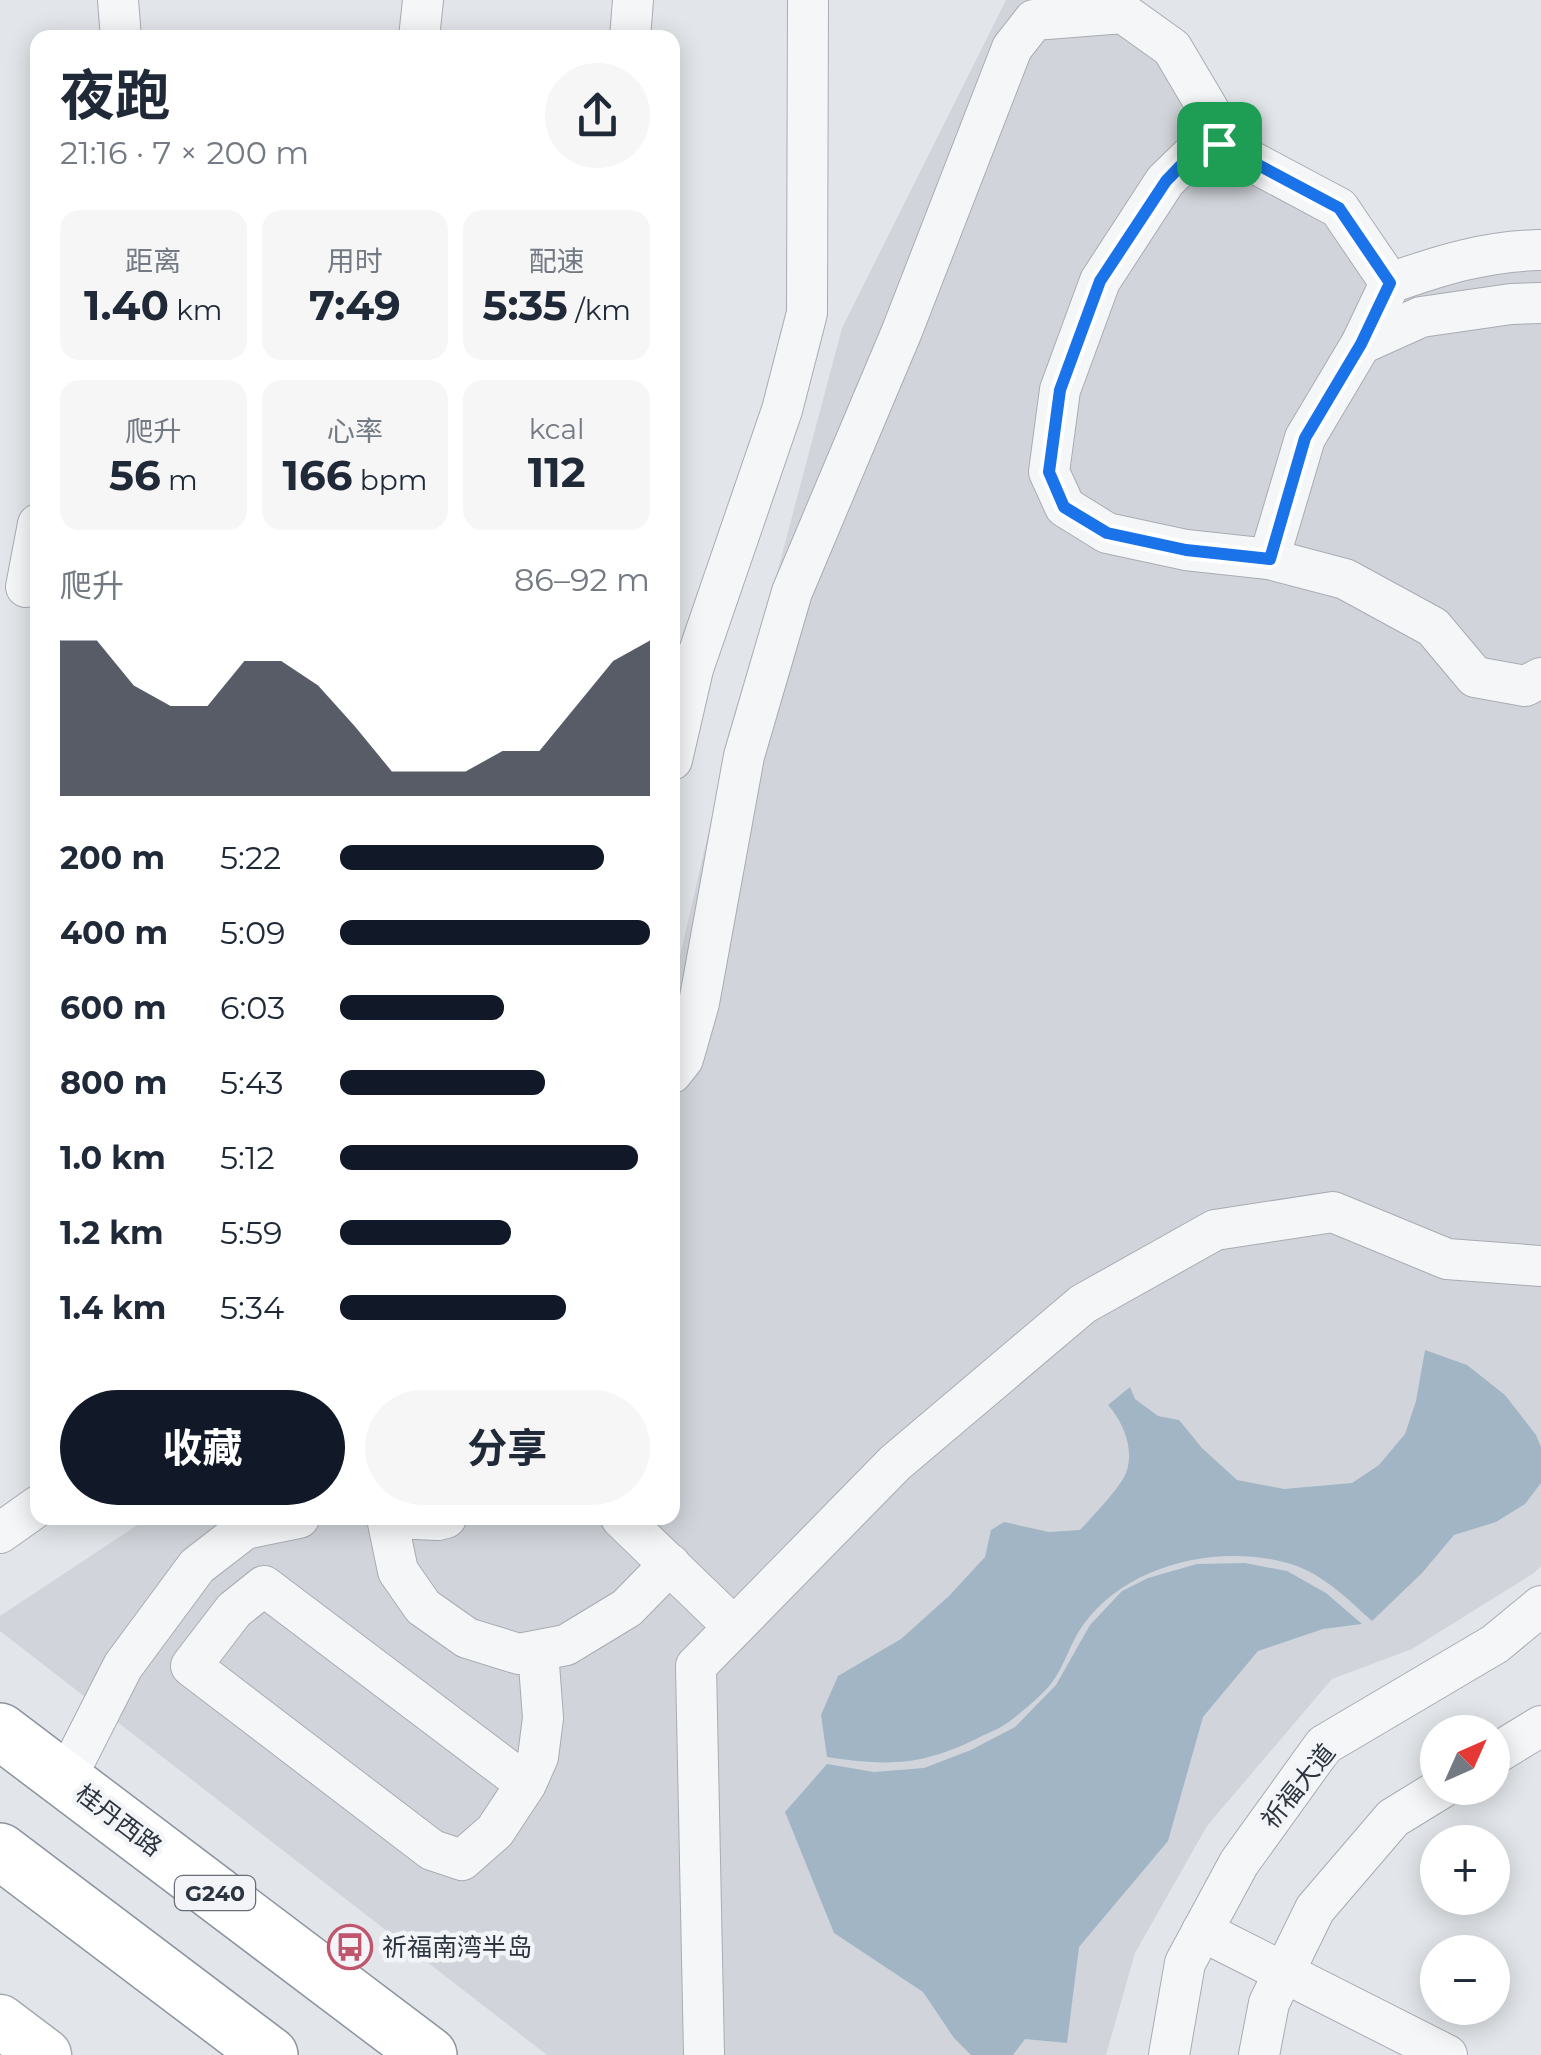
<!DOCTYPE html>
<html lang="zh">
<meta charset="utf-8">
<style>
body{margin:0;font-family:Montserrat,"Noto Sans SC",sans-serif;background:#f6f6f7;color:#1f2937;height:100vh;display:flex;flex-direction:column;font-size:38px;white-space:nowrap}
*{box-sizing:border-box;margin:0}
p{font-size:32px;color:#747a83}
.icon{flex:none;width:55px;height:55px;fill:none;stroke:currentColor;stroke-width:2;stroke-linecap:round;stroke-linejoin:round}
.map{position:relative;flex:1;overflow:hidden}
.details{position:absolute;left:30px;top:30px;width:650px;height:1495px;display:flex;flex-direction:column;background:#fff;border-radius:20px;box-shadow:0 5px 25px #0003}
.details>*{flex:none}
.needle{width:65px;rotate:45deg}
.fabs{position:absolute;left:1420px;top:1715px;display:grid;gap:20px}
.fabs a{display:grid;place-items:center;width:90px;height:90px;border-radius:50%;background:#fff;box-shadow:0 5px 25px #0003;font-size:50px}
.pin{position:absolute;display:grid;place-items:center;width:85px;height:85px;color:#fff;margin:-42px;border-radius:20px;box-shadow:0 5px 15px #0006}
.round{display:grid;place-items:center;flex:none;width:105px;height:105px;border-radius:52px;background:#f6f6f7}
.overview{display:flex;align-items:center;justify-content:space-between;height:170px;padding:0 30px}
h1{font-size:55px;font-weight:700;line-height:75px}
.stats{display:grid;grid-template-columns:repeat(3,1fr);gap:15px;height:170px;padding:10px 30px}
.stats div{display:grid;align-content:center;border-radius:20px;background:#f6f6f7;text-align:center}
.stats b{font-size:42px;font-weight:700}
.stats small{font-size:28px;font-weight:400}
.stats p{font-size:28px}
.chart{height:280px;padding:20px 30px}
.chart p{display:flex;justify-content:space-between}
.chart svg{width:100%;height:180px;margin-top:10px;fill:#111827;opacity:.7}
.cta{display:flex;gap:20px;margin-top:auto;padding:20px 30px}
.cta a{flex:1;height:115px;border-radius:60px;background:#111827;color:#fff;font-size:40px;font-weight:700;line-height:115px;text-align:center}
.cta a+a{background:#f6f6f7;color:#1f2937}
ul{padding:0 30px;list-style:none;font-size:32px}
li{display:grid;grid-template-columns:160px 120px 1fr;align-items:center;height:75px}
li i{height:25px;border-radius:12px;background:#111827}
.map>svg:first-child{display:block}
.built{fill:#d1d5db}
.water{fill:#a1b5c5}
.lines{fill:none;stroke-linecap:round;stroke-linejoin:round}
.minor-casing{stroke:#a8acb3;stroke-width:42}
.major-casing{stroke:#a3abb3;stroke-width:55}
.highway-casing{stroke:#8b949e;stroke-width:58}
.minor{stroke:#f5f6f8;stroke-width:40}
.major{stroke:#fff;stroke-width:52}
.highway{stroke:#fff;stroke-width:55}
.route-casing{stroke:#fff;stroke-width:20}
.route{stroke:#1a73e8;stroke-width:12}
.labels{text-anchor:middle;stroke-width:9;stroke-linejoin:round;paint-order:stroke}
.shield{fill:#f2f4f7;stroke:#676e76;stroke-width:2.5}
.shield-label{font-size:22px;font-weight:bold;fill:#2c343f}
.street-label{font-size:25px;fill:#2c343f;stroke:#f2f4f7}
.poi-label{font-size:25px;fill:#2c343f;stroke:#f2f4f7;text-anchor:start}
</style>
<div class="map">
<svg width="1541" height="2055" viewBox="0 0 1541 2055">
<rect width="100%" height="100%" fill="#e2e5e9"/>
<path class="built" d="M 1006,0 L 1094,0 L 1221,109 L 1387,261 L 1541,252 L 1541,1566 L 1534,1573 L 1412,1649 L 1332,1679 L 1207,1826 L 1135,1953 L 1106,2055 L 547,2055 L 0,1631 L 0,1616 L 148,1518 L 672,1518 L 673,986 L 709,830 L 842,328 Z"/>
<g class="water">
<path d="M 1425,1350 L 1467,1365 L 1505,1395 L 1536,1435 L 1541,1447 L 1541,1483 L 1525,1504 L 1496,1522 L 1454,1535 L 1422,1573 L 1372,1621 C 1348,1599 1323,1574 1291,1564 C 1220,1543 1128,1563 1083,1625 C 1070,1643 1064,1668 1050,1685 C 1039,1698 1023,1711 1010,1721 C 1000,1729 987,1733 976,1739 C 921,1766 887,1766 827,1757 L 821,1715 L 838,1676 L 901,1639 L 949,1596 L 985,1557 L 991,1530 L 1004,1522 L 1049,1532 L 1080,1530 C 1092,1517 1120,1488 1126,1473 C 1135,1449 1123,1422 1108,1405 L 1130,1387 L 1135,1399 L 1158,1416 L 1179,1420 L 1202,1448 L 1237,1480 L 1284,1489 L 1352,1483 L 1379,1465 L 1405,1434 L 1416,1401 Z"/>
<path d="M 1245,1563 L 1287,1571 L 1326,1593 L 1362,1624 L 1323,1629 L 1258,1651 L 1203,1717 L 1168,1841 L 1079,1947 L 1067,2043 L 1025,2039 L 1013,2055 L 971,2055 L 954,2038 L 923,1992 L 834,1933 L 785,1812 L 827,1764 L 874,1772 L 924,1768 L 971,1750 L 1015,1727 L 1056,1685 L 1090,1625 L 1122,1591 L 1148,1578 L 1197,1564 Z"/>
</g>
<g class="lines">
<defs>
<g id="minor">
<path d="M 118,0 L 121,38"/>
<path d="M 419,38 L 423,0"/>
<path d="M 630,38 L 633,0"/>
<path d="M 1390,283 L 1339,208 L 1219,144 L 1196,151 L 1165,181 L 1100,281 L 1060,390 L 1049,472 L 1065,507 L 1107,533 L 1186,550 L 1269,559 L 1345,579 L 1433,627 L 1475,677 L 1525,686 L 1541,678"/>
<path d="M 1361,344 L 1421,317 L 1511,304 L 1541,303"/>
<path d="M 1269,559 L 1305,438 L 1361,344 L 1390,283 C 1441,265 1486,251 1541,250"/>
<path d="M 26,587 L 38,524"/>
<path d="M 672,760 L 693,669 L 782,410 L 807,313 L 808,0"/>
<path d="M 672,1073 L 683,1059 L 699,1003 L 744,756 L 792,592 L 902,331 L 1012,48 L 1034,20 L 1123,13 L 1172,48 L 1214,119 L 1219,144"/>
<path d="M 387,1518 L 398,1571 L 423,1607 L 467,1638 L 519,1654 L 566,1645 L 627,1608 L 670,1564"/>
<path d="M 393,1518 L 438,1520 L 446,1518"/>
<path d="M 621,1518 L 734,1627"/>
<path d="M 0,1533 L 38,1506"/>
<path d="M 1492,1756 L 1541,1726"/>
<path d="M 65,1780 L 123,1666 L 197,1566 L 245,1529 L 299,1518"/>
<path d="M 526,1784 L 264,1586 L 234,1610 L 191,1666 L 432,1850 L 462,1860 L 495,1831 L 526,1784 L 538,1757 L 543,1718 L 538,1651"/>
<path d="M 1202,1931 L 1447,2055"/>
<path d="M 704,2055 L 696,1666 L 895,1463 L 1083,1304 L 1215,1230 L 1333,1212 L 1447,1259 L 1541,1266"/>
<path d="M 1169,2055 L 1185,1963 L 1239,1863 L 1324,1745 L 1495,1644 L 1541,1606"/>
<path d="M 1259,2055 L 1269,2003 L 1315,1909 L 1393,1818 L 1442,1788"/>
</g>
<path id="major" d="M 0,2021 L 45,2055"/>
<g id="highway">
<path d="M 0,1731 L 429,2055"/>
<path d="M 0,1851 L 270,2055"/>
</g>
</defs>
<use href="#minor" class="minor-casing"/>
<use href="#major" class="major-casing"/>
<use href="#highway" class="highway-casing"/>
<use href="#minor" class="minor"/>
<use href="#major" class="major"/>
<use href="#highway" class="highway"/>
</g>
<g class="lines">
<defs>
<path id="route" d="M 1219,144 L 1339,208 L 1390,283 L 1361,344 L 1305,438 L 1270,559 L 1186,550 L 1107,533 L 1064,507 L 1049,472 L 1060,390 L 1100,281 L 1166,181 L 1196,150 Z"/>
</defs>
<use href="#route" class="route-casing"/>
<use href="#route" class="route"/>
</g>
<defs>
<symbol id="bus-ring" viewBox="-11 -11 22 22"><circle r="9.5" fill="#f2f4f7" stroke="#bf566d" stroke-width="1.5"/><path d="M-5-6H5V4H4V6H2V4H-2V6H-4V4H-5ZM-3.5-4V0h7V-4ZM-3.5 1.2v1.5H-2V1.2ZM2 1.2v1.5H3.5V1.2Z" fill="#bf566d"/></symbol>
</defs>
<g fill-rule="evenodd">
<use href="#bus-ring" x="325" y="1922" width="50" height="50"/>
</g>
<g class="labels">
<rect class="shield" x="175" y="1876" width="80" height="34" rx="8"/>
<g class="shield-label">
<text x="215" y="1901">G240</text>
</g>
<g class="street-label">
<text transform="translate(1298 1786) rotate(-51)" y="9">祈福大道</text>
<text transform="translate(119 1820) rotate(37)" y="9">桂丹西路</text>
</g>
<g class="poi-label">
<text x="382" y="1956">祈福南湾半岛</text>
</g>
</g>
</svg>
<div class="fabs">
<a><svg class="needle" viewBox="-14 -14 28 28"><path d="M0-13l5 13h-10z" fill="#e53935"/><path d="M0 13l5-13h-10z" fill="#747a83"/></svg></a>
<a>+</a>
<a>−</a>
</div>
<div class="pin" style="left:1219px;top:144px;background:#1e9e55"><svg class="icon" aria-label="arrive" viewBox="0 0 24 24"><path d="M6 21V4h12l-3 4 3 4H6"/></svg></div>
<section class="details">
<div class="overview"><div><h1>夜跑</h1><p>21:16 · 7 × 200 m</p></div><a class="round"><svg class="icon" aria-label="share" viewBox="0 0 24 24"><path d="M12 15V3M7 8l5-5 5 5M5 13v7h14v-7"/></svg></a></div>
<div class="stats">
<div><p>距离</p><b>1.40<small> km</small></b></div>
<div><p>用时</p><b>7:49</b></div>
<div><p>配速</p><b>5:35<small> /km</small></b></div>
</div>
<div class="stats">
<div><p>爬升</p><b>56<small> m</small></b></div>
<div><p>心率</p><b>166<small> bpm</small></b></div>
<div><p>kcal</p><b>112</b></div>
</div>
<div class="chart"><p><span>爬升</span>86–92 m</p>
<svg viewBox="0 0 160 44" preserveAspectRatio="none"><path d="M0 44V6L10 6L20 17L30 22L40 22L50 11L60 11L70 17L80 27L90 38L100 38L110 38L120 33L130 33L140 22L150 11L160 6V44z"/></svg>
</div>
<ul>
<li><b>200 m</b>5:22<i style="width:85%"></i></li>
<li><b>400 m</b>5:09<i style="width:100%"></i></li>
<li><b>600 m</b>6:03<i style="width:53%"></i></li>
<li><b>800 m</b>5:43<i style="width:66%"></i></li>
<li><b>1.0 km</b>5:12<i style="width:96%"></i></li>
<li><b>1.2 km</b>5:59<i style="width:55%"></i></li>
<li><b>1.4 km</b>5:34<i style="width:73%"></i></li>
</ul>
<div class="cta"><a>收藏</a><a>分享</a></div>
</section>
</div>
